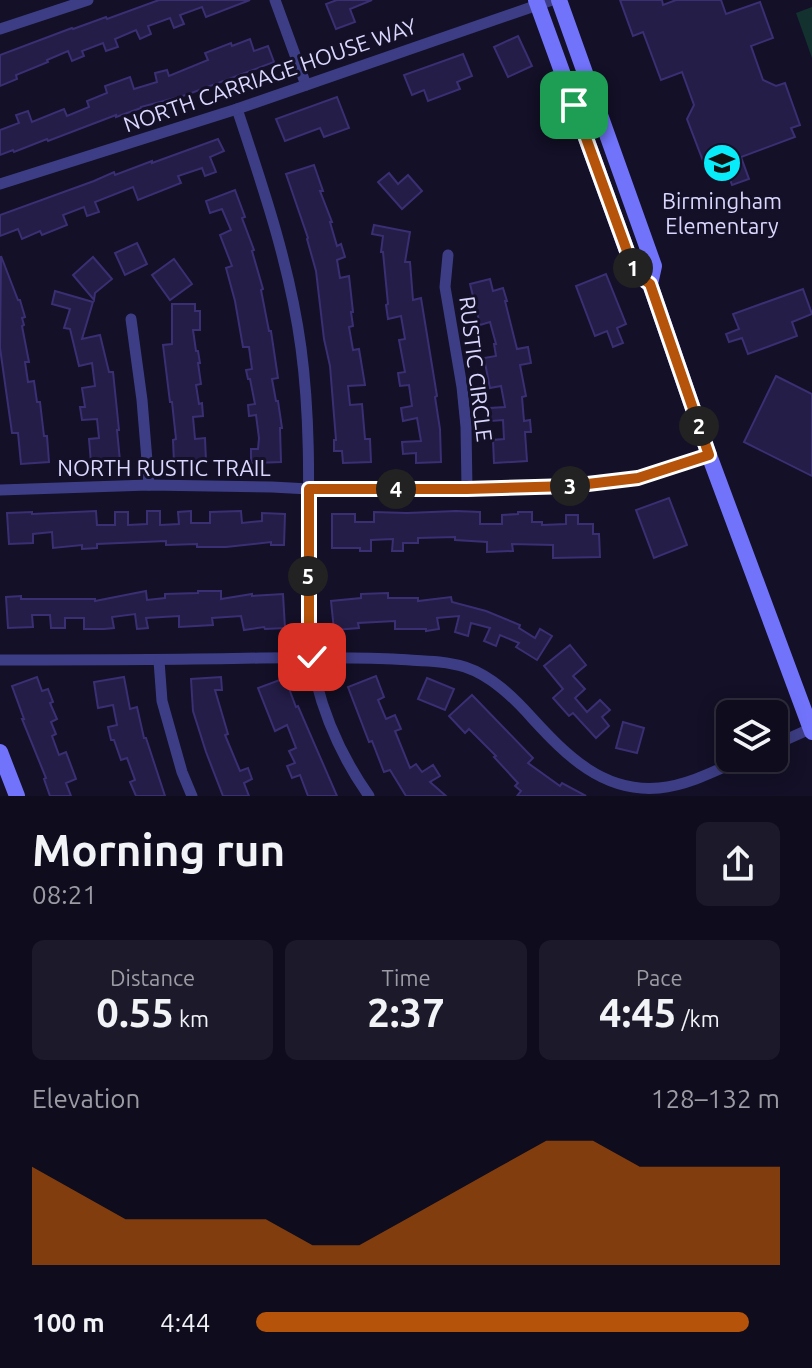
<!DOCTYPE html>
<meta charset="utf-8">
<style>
body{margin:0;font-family:Ubuntu,sans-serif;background:#1c1a2a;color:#f1f3f6;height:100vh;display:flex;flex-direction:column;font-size:30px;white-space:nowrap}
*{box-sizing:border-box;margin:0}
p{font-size:26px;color:#9b9ba4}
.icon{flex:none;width:44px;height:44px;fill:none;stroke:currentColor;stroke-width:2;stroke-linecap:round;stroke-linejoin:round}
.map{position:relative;height:796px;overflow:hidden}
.drawer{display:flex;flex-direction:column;background:#0e0c1d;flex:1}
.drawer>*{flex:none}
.fabs{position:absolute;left:716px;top:700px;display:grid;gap:16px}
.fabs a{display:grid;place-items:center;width:72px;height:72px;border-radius:12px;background:#0e0c1d;box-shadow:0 4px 20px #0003,0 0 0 2px #2e2c3b;font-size:40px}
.pin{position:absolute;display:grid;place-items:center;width:68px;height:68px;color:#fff;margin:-34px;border-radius:16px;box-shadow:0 4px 12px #0006}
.km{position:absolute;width:40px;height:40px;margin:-20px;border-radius:50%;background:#222;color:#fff;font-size:22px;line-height:40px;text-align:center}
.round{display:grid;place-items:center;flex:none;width:84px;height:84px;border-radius:12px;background:#1c1a2a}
.overview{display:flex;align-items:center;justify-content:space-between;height:136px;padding:0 32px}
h1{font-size:44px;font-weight:600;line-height:60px}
.metrics{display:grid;grid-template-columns:repeat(3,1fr);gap:12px;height:136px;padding:8px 32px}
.metrics div{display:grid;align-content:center;border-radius:12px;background:#1c1a2a;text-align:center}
.metrics b{font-size:40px;font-weight:600}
.metrics small{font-size:22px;font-weight:400}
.metrics p{font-size:22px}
.chart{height:224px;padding:16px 32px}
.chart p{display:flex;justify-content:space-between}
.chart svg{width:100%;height:144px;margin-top:8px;fill:#b45309;opacity:.7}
ul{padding:0 32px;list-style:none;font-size:26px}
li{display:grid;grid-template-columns:128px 96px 1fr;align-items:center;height:60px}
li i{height:20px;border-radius:10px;background:#b45309}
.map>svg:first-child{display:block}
.green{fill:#13312f}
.building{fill:#241d47;stroke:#3a2f73;stroke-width:2}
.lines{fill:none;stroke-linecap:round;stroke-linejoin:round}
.street{stroke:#3d3d85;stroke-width:11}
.secondary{stroke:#7173fb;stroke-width:16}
.route-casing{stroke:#fff;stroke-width:16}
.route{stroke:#b45309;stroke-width:10}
.labels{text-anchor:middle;stroke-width:6;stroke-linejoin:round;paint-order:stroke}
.street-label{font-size:22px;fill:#dad7fe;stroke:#131027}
.poi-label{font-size:22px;fill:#dad7fe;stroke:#131027}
</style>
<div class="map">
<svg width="812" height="796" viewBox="0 0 812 796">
<rect width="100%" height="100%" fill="#131027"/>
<path class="green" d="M 812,7 L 812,58 L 796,13 Z"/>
<g class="building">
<path d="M 159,0 L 250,0 L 206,17 L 202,7 L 180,15 L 184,24 L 174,28 L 170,18 L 148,26 L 151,34 L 140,39 L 136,30 L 115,39 L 118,47 L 106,51 L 103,43 L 82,51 L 84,56 L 72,61 L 68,51 L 47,60 L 48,62 L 16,75 L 17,79 L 0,86 L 0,55 L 72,28 L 73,29 L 106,17 L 107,19 Z"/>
<path d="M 337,0 L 372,0 L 350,9 L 355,22 L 336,29 L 326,4 Z"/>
<path d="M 620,0 L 662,0 L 663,5 L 676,0 L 721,0 L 726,14 L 760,2 L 773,38 L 751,46 L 763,80 L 776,86 L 785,83 L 800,125 L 791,128 L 795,137 L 741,157 L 749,179 L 732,185 L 721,154 L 703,161 L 687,119 L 694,105 L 682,72 L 661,80 L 643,32 L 633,36 Z"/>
<path d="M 518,36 L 532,66 L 508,77 L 494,47 Z"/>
<path d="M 250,39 L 254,51 L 268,46 L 274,62 L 186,95 L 141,107 L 141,108 L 116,117 L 116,115 L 48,141 L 47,139 L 14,152 L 13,150 L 0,155 L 0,130 L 19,123 L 16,115 L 28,111 L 32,122 L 64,109 L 67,116 L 89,107 L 87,101 L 107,93 L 105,86 L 130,77 L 134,89 L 157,82 L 155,73 L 167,70 L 169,76 L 208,60 L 205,53 L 231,43 L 232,46 Z"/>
<path d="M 463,54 L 472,76 L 457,82 L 460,89 L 428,101 L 424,90 L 412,95 L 404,75 Z"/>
<path d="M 337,97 L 349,128 L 324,137 L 320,128 L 285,141 L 276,119 Z"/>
<path d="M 218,139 L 224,151 L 210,157 L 216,172 L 205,176 L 202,168 L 178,176 L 181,183 L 138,200 L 133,187 L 95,202 L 99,212 L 87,216 L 84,207 L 63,215 L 67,225 L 42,235 L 40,231 L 22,239 L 18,229 L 0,236 L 0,215 L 94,181 L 114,172 L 115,175 L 152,161 L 152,163 Z"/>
<path d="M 314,165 L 323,191 L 320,191 L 332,222 L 330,222 L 337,246 L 341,244 L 345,257 L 337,260 L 340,278 L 349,276 L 353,312 L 351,312 L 353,326 L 349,327 L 353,350 L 359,349 L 365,385 L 348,386 L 350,405 L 362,404 L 365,439 L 370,439 L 371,462 L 343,463 L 342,451 L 334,451 L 334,440 L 336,440 L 330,366 L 324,339 L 316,271 L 307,239 L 308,238 L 286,174 Z"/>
<path d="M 389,173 L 398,184 L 408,175 L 422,191 L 402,209 L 378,182 Z"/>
<path d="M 235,190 L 245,217 L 242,218 L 254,250 L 252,251 L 263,289 L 261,290 L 269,331 L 271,331 L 278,378 L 272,379 L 276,401 L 278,401 L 282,428 L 280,428 L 281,462 L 251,463 L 251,449 L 258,449 L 259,438 L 256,415 L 249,416 L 248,405 L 255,404 L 250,379 L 248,379 L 246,370 L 252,369 L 249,347 L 243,347 L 235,301 L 226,268 L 232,266 L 220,235 L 231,230 L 222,209 L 210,213 L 206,201 Z"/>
<path d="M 374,225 L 410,232 L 405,262 L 410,262 L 413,300 L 421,298 L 437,396 L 435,397 L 440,429 L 441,462 L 416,463 L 416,453 L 403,454 L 402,442 L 421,441 L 417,418 L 403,421 L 401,408 L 412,406 L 409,385 L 400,386 L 398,373 L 405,372 L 399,340 L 405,339 L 401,316 L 388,319 L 386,305 L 388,304 L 383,252 L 381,252 L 383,236 L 372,234 Z"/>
<path d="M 137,243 L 147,264 L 125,275 L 115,253 Z"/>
<path d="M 1,256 L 18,300 L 20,300 L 25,317 L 22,318 L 24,325 L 22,326 L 29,362 L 25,362 L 28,382 L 34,381 L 37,402 L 40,402 L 44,436 L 47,436 L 49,462 L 21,464 L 18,433 L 12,433 L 0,348 Z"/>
<path d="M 93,257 L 112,279 L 95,293 L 94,300 L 73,275 Z"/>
<path d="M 174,259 L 192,284 L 170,300 L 152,275 Z"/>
<path d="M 606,274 L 626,324 L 617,328 L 623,343 L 613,347 L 607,331 L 595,336 L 576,286 Z"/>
<path d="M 490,279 L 493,291 L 503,288 L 507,301 L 505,301 L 517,349 L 528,347 L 531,363 L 520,365 L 526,396 L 522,397 L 524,421 L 530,420 L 531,432 L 525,432 L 527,461 L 494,463 L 493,440 L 504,439 L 503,420 L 491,421 L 490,408 L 505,407 L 501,386 L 490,388 L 484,358 L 496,356 L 494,344 L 496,344 L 490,322 L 480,325 L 470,284 Z"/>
<path d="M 803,289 L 812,314 L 792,322 L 797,336 L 748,354 L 742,338 L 729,342 L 726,334 L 739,329 L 733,314 Z"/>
<path d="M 55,291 L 93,302 L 82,339 L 100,335 L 109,372 L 113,372 L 119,430 L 117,430 L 120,461 L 91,463 L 89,439 L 99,438 L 97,419 L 82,420 L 80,407 L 85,407 L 82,388 L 95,386 L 92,363 L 79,366 L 70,329 L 64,328 L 70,309 L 52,304 Z"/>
<path d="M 172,304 L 195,304 L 195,311 L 200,311 L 200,330 L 193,330 L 196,351 L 198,351 L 200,363 L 198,363 L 201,384 L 196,385 L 199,404 L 202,403 L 203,416 L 193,417 L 195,439 L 205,438 L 206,461 L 174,463 L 173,440 L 176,439 L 172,402 L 170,402 L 163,345 L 172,344 Z"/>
<path d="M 776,376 L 812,394 L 812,476 L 744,442 Z"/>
<path d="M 669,498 L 687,545 L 654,558 L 636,510 Z"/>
<path d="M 96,511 L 97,525 L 115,525 L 115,512 L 128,512 L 128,525 L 147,524 L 147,511 L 160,511 L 160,525 L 179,524 L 178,512 L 191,511 L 191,523 L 210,523 L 210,512 L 241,511 L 242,523 L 262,521 L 262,513 L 285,514 L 284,545 L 271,545 L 271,542 L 226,547 L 197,547 L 197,544 L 166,545 L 166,541 L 97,544 L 97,548 L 82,549 L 82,545 L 53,548 L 52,532 L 33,534 L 33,543 L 9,544 L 7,513 L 32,512 L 32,514 Z"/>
<path d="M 456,511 L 480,512 L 480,524 L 502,524 L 502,515 L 518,514 L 518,512 L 532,512 L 532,522 L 542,522 L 542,525 L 566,524 L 566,515 L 578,515 L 578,524 L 593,524 L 593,534 L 599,534 L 600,557 L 553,558 L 553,545 L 512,544 L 513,551 L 487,552 L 487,542 L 455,540 L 455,537 L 418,538 L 418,543 L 403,543 L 403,551 L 392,551 L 393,539 L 371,540 L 371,551 L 360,551 L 360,548 L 332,548 L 332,514 L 355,514 L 355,522 L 374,522 L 374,512 L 407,513 Z"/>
<path d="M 146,591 L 147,600 L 165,598 L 165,594 L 198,593 L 198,591 L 221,591 L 221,599 L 252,594 L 252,596 L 283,594 L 285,628 L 265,629 L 264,627 L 244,630 L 241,616 L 212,618 L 213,625 L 179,627 L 179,616 L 146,618 L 148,628 L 137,629 L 135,614 L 112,617 L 114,628 L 104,629 L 84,629 L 84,618 L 65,618 L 65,628 L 51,628 L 50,615 L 32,615 L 33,627 L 8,628 L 6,597 L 21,596 L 21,599 L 95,599 L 95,601 Z"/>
<path d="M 388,593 L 388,598 L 418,598 L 418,601 L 451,597 L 452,602 L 486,611 L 520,625 L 519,628 L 535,638 L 540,629 L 552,636 L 537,660 L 516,647 L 519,643 L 500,635 L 496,646 L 484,641 L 490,628 L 471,623 L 468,636 L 455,632 L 459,616 L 437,618 L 439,629 L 426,631 L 426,629 L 395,629 L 395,621 L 358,623 L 359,628 L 334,630 L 331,601 L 361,598 L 361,594 Z"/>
<path d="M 570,645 L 586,665 L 573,676 L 585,689 L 575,698 L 587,712 L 600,700 L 610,710 L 602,717 L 609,726 L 596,738 L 573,713 L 569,716 L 553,698 L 563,689 L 544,666 Z"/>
<path d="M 376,676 L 384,697 L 378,700 L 386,719 L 395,715 L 401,729 L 395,731 L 410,768 L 416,764 L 422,772 L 433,765 L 440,776 L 430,782 L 446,796 L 406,796 L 390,770 L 384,772 L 372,741 L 369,742 L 348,687 Z"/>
<path d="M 37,677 L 42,691 L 48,689 L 53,702 L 50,703 L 57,719 L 51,722 L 56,734 L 52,736 L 59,755 L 66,752 L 76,779 L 66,783 L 71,796 L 50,796 L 44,779 L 46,778 L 22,719 L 24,719 L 12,686 Z"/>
<path d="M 124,677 L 130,709 L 137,707 L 144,738 L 146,738 L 165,796 L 136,796 L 130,782 L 135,780 L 127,758 L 121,760 L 114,740 L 111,740 L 108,727 L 117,725 L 113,705 L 98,708 L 94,682 Z"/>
<path d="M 221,677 L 222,690 L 215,690 L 228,734 L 225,735 L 240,771 L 248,768 L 252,779 L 244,783 L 249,796 L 223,796 L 206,752 L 193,711 L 191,679 Z"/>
<path d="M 285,678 L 296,707 L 298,706 L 337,796 L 308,796 L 300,775 L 292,778 L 287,766 L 295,763 L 289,751 L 296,748 L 287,725 L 275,731 L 258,688 Z"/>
<path d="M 427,678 L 454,689 L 445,710 L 418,699 Z"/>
<path d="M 472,695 L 533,758 L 528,763 L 560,786 L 562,783 L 586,796 L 517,796 L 521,791 L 515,786 L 518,783 L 494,757 L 496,756 L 469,729 L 465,733 L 449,716 Z"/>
<path d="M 623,722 L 644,728 L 637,753 L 616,748 Z"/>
</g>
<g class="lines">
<g class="street">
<path d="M 275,0 L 306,85"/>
<path d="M 0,29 L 88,0"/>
<path d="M 237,109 C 263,187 290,266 301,348 C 310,415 309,481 308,548 C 308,592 305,638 316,681 C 326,721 345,762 369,796"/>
<path d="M 0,184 L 237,109 L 552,0"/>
<path d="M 448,255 L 445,287 L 462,387 L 466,427 L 467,489"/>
<path d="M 131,319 L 142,400 L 149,485"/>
<path d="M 0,490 L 149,485 L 272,487 L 309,489 L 467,489 L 571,486 L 638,478 L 709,455"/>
<path d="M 0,660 C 87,660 174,660 260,658 C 305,658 349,657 393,659 C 418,661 442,660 465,667 C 492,676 514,698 532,718 C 566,755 603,793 659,788 C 689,785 717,770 744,758"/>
<path d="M 159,661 L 162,701 L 182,772 L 192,796"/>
<path d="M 774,745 L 812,728"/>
</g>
<g class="secondary">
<path d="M 536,0 L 635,273 L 650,284"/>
<path d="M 559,0 L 654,266 L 650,284 L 709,455 L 812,732"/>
<path d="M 0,752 L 17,796"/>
</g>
</g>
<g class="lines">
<defs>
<path id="route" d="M 312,657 L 309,628 L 309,489 L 467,489 L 571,486 L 638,478 L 709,455 L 650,284 L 635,273 L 574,105"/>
</defs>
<use href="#route" class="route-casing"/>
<use href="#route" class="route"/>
</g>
<defs>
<symbol id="school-disc" viewBox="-11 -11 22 22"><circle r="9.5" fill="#08ebf9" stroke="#131027"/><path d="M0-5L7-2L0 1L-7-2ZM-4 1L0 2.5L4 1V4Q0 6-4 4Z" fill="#111"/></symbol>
</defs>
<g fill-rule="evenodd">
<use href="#school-disc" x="700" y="141" width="44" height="44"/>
</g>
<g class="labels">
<g class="street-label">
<text transform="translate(270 75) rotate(-19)" y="8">NORTH CARRIAGE HOUSE WAY</text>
<text transform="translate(476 369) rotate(83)" y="8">RUSTIC CIRCLE</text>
<text x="164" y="476">NORTH RUSTIC TRAIL</text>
</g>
<g class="poi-label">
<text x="722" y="209">Birmingham<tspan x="722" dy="25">Elementary</tspan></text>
</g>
</g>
</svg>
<div class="fabs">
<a><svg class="icon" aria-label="layers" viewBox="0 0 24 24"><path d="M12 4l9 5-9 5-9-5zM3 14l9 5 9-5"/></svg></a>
</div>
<div class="pin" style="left:574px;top:105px;background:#1e9e55"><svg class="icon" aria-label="arrive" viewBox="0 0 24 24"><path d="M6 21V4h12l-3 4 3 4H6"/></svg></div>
<div class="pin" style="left:312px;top:657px;background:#d93025"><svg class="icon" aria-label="check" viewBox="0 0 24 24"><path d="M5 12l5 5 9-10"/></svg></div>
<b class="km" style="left:633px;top:268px">1</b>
<b class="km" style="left:699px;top:426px">2</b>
<b class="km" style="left:570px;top:486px">3</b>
<b class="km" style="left:396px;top:489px">4</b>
<b class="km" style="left:308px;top:576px">5</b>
</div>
<section class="drawer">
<div class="overview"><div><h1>Morning run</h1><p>08:21</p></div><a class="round"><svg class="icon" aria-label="share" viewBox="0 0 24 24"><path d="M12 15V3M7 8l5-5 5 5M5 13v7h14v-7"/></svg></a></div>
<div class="metrics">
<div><p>Distance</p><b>0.55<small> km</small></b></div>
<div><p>Time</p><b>2:37</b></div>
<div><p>Pace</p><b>4:45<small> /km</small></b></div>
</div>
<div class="chart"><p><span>Elevation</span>128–132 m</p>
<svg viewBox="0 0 160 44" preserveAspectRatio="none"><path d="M0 44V14L10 22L20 30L30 30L40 30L50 30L60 38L70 38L80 30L90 22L100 14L110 6L120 6L130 14L140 14L150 14L160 14V44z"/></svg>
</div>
<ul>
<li><b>100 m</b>4:44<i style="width:94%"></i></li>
</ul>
</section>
